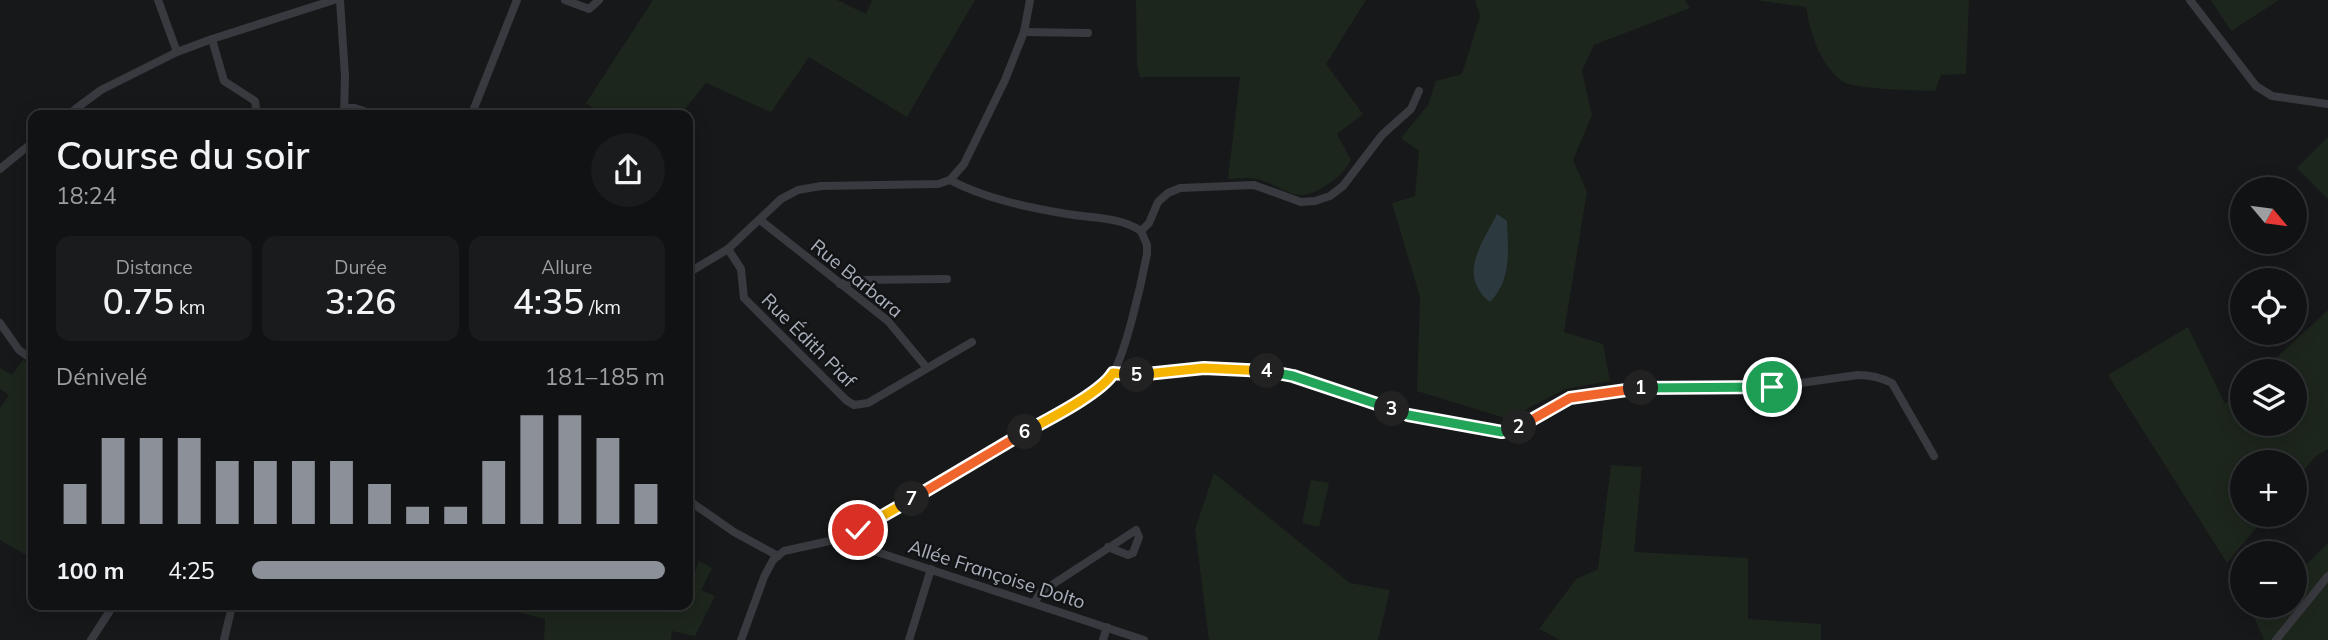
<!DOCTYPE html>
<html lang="fr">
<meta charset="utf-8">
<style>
body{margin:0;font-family:Mulish,sans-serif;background:#1a1b1d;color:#f1f3f6;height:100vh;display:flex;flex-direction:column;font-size:26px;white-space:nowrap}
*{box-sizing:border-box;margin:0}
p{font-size:23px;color:#9c9ea0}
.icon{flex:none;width:38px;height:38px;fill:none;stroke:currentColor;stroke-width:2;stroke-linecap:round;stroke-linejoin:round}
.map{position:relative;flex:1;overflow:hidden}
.side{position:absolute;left:28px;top:110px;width:665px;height:500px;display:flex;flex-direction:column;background:#111214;border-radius:14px;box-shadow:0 4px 18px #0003,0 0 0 2px #303234}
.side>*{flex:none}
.needle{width:46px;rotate:119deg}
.controls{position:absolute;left:2230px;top:177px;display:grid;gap:14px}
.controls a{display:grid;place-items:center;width:77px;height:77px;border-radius:50%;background:#111214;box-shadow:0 4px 18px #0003,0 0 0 2px #303234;font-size:35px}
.pin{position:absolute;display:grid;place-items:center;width:60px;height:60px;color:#fff;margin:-30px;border:4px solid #fff;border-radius:50%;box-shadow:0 2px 7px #0007}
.km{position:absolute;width:35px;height:35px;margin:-18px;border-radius:50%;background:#222;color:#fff;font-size:19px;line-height:35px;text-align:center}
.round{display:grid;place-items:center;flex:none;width:74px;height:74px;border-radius:37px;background:#1a1b1d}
.summary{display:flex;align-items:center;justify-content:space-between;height:119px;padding:0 28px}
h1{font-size:38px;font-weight:600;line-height:52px}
.figures{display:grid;grid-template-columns:repeat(3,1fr);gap:10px;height:119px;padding:7px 28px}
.figures div{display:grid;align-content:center;border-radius:14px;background:#1a1b1d;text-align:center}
.figures b{font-size:35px;font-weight:600}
.figures small{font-size:19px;font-weight:400}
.figures p{font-size:19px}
.chart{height:196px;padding:14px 28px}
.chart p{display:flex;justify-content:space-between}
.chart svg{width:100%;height:126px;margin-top:7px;stroke:#8c9099;stroke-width:6}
ul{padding:0 28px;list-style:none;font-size:23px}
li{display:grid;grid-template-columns:112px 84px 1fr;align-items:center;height:52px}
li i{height:18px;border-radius:9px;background:#8c9099}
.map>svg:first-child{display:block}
.green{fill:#1d261d}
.water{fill:#2c393f}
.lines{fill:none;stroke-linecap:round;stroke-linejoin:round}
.street{stroke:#383a3f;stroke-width:8}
.split-1-casing{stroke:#fff;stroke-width:14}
.split-2-casing{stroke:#fff;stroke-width:14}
.split-3-casing{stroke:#fff;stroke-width:14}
.split-4-casing{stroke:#fff;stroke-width:14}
.split-5-casing{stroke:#fff;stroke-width:14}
.split-6-casing{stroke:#fff;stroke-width:14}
.split-7-casing{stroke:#fff;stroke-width:14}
.split-8-casing{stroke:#fff;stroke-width:14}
.split-1{stroke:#22a559;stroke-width:9}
.split-2{stroke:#f0652b;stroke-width:9}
.split-3{stroke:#22a559;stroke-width:9}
.split-4{stroke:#22a559;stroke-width:9}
.split-5{stroke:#f5b400;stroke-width:9}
.split-6{stroke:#f5b400;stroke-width:9}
.split-7{stroke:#f0652b;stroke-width:9}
.split-8{stroke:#f5b400;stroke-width:9}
.labels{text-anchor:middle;stroke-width:5;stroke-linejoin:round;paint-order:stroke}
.street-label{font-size:19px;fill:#a9b0bb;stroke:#121315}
</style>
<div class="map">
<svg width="2328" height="640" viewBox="0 0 2328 640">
<rect width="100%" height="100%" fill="#17181a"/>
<g class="green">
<path d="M 653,0 L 837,0 L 866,14 L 872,0 L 975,0 L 907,117 L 809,57 L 771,112 L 706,83 L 680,115 L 603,115 L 586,103 Z"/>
<path d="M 1136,0 L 1366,0 L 1326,64 L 1363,114 L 1337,134 L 1351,160 C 1345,171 1338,178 1328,184 C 1294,208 1288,186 1256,179 C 1247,177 1237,179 1228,179 L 1240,77 L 1140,77 L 1137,66 Z"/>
<path d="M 1475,0 L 1685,0 L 1690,8 L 1594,45 L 1582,71 L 1592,115 L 1573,160 L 1587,192 L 1564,332 L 1603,344 L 1610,381 L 1565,389 L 1508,419 L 1417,391 L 1420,297 L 1392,203 L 1415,196 L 1419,151 L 1401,138 L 1428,105 L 1436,81 L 1462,74 L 1480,16 Z"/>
<path d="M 1755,0 L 1969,0 L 1966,74 L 1941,75 L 1935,91 C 1917,90 1854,90 1842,81 C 1820,65 1810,32 1806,7 Z"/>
<path d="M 2211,0 L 2279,0 L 2231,31 Z"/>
<path d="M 2328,137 L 2328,199 L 2297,168 Z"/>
<path d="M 2328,310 L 2328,449 L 2316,456 L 2294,482 L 2294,462 L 2242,462 L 2242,514 L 2267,515 L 2227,563 L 2108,375 L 2188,327 L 2225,404 L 2242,389 L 2242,424 L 2294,424 L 2294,371 L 2262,371 Z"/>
<path d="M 23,360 L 33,366 L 33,559 L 0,540 L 0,408 L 9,395 L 0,389 L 0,368 L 12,375 Z"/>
<path d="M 1611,465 L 1642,467 L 1634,552 L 1748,558 L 1748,619 L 1821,624 L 1821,640 L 1560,640 L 1539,629 L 1576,579 L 1598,569 Z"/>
<path d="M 1214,473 L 1350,583 L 1390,590 L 1378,640 L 1209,640 L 1195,529 Z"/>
<path d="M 1311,480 L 1329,483 L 1319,527 L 1302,523 Z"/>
<path d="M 2328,543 L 2328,640 L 2264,640 L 2254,617 L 2265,606 L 2294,606 L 2294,577 Z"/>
<path d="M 699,561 L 712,568 L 701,590 L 715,596 L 695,636 L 672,631 L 671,640 L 544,640 L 545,619 L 494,606 L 688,606 L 688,572 L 694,574 Z"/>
</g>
<path class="water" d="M 1497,214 L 1507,221 C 1508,251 1512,279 1490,302 C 1457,275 1482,244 1497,214 Z"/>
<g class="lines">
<g class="street">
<path d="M 158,0 L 177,52"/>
<path d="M 340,0 L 345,76 L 344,116"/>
<path d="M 565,0 L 589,9 L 599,0"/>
<path d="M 2190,0 L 2256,86 L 2272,96 L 2328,104"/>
<path d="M 1024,32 L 1088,33"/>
<path d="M 212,39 L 224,81 L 255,101 L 257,116"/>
<path d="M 345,108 L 355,108 L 378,116"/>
<path d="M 66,116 L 101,90 L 177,52 L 212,39 L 334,0"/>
<path d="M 471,116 L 517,0"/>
<path d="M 0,169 L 33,142"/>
<path d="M 760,220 L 888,321 L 927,368"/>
<path d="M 1141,231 L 1149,223 L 1158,202 L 1168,193 L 1180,188 L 1254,185 L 1301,202 L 1315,201 L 1330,196 L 1343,186 L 1382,135 L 1411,109 L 1419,91"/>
<path d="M 728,249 L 741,269 L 744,298 L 846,400 L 854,405 L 868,403 L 972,342"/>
<path d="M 688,273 L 728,249 L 781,199 L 798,190 L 821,186 L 938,184 L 950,180 L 964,164 L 1005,80 L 1024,32 L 1030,0"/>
<path d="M 840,284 L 857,280 L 947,279"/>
<path d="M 0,323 L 19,350 L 33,360"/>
<path d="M 1113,373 L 1127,375 L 1204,368 L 1263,370 L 1293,375 L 1408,415 L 1502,432 L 1513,431 L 1528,423 L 1570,398 L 1595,393 L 1658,387 L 1772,387 L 1858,375 C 1871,375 1880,377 1892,383 L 1934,456"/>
<path d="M 688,500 L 734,532 L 778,556"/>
<path d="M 841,537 L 862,547 L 1144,640"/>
<path d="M 1034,603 L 1041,592 L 1136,530 L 1139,537 L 1133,553 L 1128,555 L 1108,547"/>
<path d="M 91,640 L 113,606"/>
<path d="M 224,640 L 232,606"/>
<path d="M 741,640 L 764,577 L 773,560 L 784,551 L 834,540 L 858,530 L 1087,395 C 1094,390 1103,385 1109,379 C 1124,363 1142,280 1147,254 L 1147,245 L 1141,231 C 1121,217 1091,218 1067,214 C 1027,207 986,199 950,180"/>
<path d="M 909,640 L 931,569"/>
<path d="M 1103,640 L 1107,627"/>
<path d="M 2276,640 L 2328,576"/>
</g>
</g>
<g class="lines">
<defs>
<path id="split-1" d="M 1641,388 L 1772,387"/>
<path id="split-2" d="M 1519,427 L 1570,398 L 1641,388"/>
<path id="split-3" d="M 1392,409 L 1408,415 L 1502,432 L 1519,427"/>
<path id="split-4" d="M 1267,371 L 1293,376 L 1392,409"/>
<path id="split-5" d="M 1137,375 L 1204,368 L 1267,371"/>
<path id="split-6" d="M 1025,432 C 1047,420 1101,393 1113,373 L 1137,375"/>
<path id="split-7" d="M 912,499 L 1025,432"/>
<path id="split-8" d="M 858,530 L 912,499"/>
</defs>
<use href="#split-1" class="split-1-casing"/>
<use href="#split-2" class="split-2-casing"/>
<use href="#split-3" class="split-3-casing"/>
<use href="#split-4" class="split-4-casing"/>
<use href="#split-5" class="split-5-casing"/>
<use href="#split-6" class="split-6-casing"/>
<use href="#split-7" class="split-7-casing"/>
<use href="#split-8" class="split-8-casing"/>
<use href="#split-1" class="split-1"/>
<use href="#split-2" class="split-2"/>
<use href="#split-3" class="split-3"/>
<use href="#split-4" class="split-4"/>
<use href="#split-5" class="split-5"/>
<use href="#split-6" class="split-6"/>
<use href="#split-7" class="split-7"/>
<use href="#split-8" class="split-8"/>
</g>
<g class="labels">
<g class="street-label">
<text transform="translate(857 278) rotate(39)" y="7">Rue Barbara</text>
<text transform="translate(809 340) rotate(45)" y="7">Rue Édith Piaf</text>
<text transform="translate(997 574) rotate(18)" y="7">Allée Françoise Dolto</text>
</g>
</g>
</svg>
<div class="controls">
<a><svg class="needle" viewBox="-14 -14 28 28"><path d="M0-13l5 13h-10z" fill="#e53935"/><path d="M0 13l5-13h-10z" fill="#9c9ea0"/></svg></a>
<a><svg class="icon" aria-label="locate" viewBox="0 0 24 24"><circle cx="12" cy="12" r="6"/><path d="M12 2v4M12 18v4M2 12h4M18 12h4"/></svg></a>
<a><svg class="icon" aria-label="layers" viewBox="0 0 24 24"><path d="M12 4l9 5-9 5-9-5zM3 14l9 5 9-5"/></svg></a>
<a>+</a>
<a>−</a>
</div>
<div class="pin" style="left:1772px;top:387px;background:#1e9e55"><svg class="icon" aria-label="arrive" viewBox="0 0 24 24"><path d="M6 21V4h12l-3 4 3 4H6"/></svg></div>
<div class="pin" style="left:858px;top:530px;background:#d93025"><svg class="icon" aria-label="check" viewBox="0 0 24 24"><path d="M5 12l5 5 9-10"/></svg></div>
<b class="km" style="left:1641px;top:388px">1</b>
<b class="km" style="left:1519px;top:427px">2</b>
<b class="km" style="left:1392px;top:409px">3</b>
<b class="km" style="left:1267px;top:371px">4</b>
<b class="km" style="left:1137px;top:375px">5</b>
<b class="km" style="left:1025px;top:432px">6</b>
<b class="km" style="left:912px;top:499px">7</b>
<section class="side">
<div class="summary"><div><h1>Course du soir</h1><p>18:24</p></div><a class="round"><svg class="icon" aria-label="share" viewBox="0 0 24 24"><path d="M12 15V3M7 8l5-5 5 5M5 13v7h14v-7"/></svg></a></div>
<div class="figures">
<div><p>Distance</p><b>0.75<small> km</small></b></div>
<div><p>Durée</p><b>3:26</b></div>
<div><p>Allure</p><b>4:35<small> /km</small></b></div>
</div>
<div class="chart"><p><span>Dénivelé</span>181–185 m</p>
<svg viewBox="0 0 160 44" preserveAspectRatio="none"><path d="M5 44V30M15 44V14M25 44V14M35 44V14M45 44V22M55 44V22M65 44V22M75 44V22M85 44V30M95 44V38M105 44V38M115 44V22M125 44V6M135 44V6M145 44V14M155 44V30"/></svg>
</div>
<ul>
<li><b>100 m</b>4:25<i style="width:100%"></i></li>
</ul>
</section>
</div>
